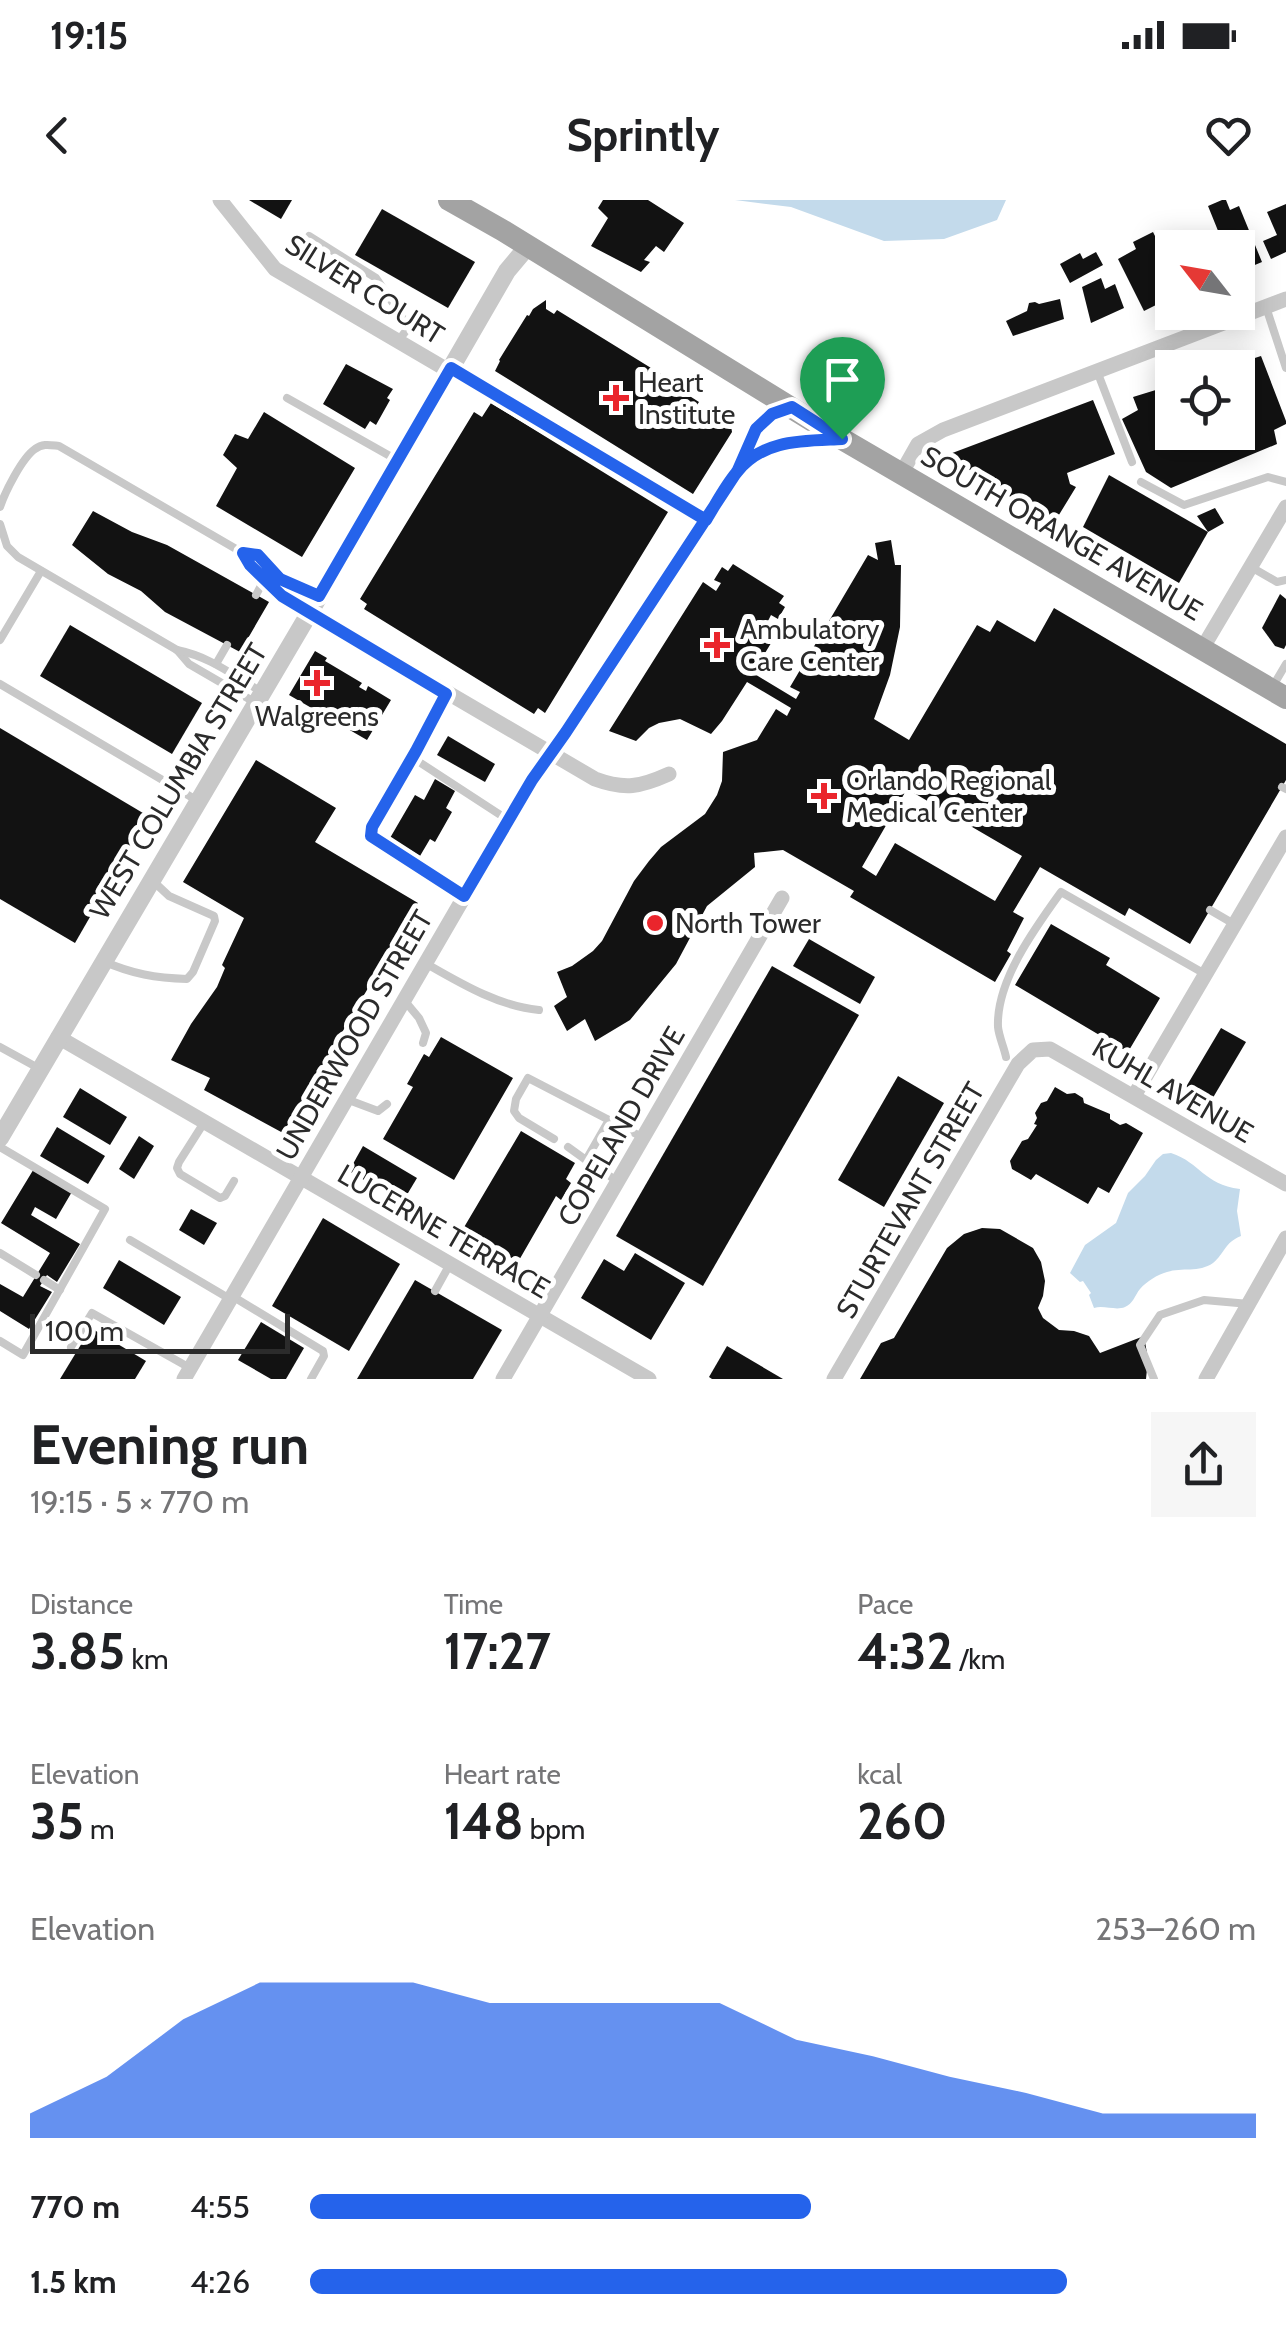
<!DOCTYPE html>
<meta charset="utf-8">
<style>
body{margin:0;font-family:Cabin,sans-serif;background:#f6f6f6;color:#202124;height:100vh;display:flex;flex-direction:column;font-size:38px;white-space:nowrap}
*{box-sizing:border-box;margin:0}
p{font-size:32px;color:#757577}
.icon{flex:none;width:55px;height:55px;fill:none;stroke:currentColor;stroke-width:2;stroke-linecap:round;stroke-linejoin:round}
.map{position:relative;height:1179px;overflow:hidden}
.sheet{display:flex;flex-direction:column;background:#fff;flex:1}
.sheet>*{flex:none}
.needle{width:65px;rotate:301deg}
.controls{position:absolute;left:1155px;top:30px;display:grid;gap:20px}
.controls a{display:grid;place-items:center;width:100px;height:100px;border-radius:0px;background:#fff;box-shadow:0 5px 25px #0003;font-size:50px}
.scale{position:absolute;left:30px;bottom:25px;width:260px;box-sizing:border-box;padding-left:10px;border:5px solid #2b2b2b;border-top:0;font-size:28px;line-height:35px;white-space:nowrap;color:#2b2b2b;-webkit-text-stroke:8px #fff;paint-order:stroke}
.pin{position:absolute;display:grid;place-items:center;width:85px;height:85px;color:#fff;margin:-102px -42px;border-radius:50% 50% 50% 0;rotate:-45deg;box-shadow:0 0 10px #0007}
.pin .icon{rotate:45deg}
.round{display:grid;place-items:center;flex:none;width:105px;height:105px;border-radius:0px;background:#f6f6f6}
.overview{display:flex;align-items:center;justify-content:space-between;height:170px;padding:0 30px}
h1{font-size:55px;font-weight:800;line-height:75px}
.figures{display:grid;grid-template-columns:repeat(3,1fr);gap:15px;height:170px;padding:10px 30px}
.figures div{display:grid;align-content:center}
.figures b{font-size:50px;font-weight:800}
.figures small{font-size:28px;font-weight:400}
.figures p{font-size:28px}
.chart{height:280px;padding:20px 30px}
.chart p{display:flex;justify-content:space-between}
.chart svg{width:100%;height:180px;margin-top:10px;fill:#2563eb;opacity:.7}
ul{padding:0 30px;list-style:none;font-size:32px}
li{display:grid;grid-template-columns:160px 120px 1fr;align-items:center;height:75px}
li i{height:25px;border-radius:12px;background:#2563eb}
.status{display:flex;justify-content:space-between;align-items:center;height:70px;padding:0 50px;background:#fff;direction:ltr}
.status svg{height:28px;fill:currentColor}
header{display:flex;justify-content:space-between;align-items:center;height:130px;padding:0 30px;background:#fff;font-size:45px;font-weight:800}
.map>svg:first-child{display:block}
.water{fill:#c3daeb}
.building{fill:#121212;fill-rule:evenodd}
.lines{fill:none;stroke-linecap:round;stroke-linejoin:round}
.service{stroke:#c8c8c8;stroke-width:8}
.minor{stroke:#c8c8c8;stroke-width:15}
.tertiary{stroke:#c8c8c8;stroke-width:18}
.primary{stroke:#a3a3a3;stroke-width:22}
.route-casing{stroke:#fff;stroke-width:20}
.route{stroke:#2563eb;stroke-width:12}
.poi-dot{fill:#ea252c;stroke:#fff;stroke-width:4}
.labels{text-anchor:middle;stroke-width:10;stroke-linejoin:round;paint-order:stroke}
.street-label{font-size:28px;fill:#2b2b2b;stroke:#fff}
.poi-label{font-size:28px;fill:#2b2b2b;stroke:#fff;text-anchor:start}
</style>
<div class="status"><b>19:15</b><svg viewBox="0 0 49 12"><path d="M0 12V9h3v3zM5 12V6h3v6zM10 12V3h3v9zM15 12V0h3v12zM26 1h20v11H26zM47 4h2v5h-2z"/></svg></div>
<header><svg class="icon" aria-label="back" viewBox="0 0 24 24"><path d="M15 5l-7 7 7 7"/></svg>Sprintly<svg class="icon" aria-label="heart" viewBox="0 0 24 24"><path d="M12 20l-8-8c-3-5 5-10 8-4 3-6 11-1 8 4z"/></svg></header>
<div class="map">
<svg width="1286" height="1179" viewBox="0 0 1286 1179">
<rect width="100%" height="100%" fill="#fff"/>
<g class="water">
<path d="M 735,0 L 1006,0 L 997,20 L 944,39 L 884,41 L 791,7 Z"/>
<path d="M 1171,953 C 1201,963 1203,984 1240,989 L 1237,1011 L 1241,1036 C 1224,1043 1225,1053 1213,1063 C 1199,1073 1182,1067 1167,1072 C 1157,1075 1147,1081 1140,1089 C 1135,1095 1133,1104 1125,1107 C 1116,1111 1104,1105 1094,1108 L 1089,1095 L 1091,1093 L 1083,1081 L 1080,1082 L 1070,1073 L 1085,1045 L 1116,1023 L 1128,993 L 1145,976 L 1156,960 L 1163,954 Z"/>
</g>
<g class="building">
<path d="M 249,0 L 292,0 L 281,19 Z"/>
<path d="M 603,0 L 648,0 L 684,23 L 664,52 L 656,46 L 644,60 L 650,62 L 641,72 L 591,46 L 608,18 L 598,8 Z"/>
<path d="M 1222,0 L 1226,0 L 1230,10 L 1239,6 L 1262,62 L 1238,72 L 1238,48 L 1225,48 L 1208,6 Z"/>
<path d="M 1286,4 L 1286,52 L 1271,59 L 1263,41 L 1277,35 L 1267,12 Z"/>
<path d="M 382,9 L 475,62 L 448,108 L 355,55 Z"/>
<path d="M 1184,30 L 1192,48 L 1172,48 L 1172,57 L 1155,66 L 1170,98 L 1144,111 L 1118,59 L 1136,49 L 1133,42 L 1153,32 L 1158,42 Z"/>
<path d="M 1096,52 L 1103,65 L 1070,83 L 1060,64 L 1080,53 L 1083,59 Z"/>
<path d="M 1101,78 L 1105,89 L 1115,84 L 1124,108 L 1091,123 L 1082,87 Z"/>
<path d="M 1060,99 L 1064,119 L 1013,136 L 1006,121 L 1027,111 L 1029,103 L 1035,102 L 1039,104 Z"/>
<path d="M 546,100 L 546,109 L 554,114 L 557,110 L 690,192 L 688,195 L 699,202 L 697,205 L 710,217 L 715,209 L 730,219 L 732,232 L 693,294 L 495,171 L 500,161 L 499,160 L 527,115 L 529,116 L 533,109 Z"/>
<path d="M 1261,156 L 1286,221 L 1286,224 L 1274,230 L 1277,244 L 1171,288 L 1146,272 L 1122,219 L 1138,210 L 1133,197 L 1172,185 L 1172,232 L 1238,232 L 1238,168 L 1227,167 Z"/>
<path d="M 346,164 L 393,189 L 387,198 L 390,200 L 376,225 L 370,221 L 365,229 L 323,204 Z"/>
<path d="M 1093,200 L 1115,254 L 1067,273 L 1070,284 L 1076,287 L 1054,323 L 1014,302 L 1015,300 L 947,255 Z"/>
<path d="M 491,203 L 668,312 L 545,513 L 538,508 L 534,514 L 364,409 L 367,404 L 360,399 L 474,212 L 482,217 Z"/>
<path d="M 264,212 L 355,268 L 302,357 L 216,306 L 237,268 L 223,255 L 235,234 L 248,239 Z"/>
<path d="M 1109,275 L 1208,332 L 1179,383 L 1083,327 Z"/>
<path d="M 1215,308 L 1224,323 L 1208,332 L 1197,316 Z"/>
<path d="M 93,311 L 132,332 L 167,345 L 269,402 L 240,452 L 165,412 L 141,391 L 108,374 L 72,345 Z"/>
<path d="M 891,340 L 895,365 L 901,365 L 900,427 L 890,475 L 874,519 L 909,540 L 977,425 L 990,432 L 997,420 L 1035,442 L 1054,408 L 1286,544 L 1286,580 L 1190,744 L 1129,708 L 1125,716 L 1040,667 L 1013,712 L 1024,718 L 1007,751 L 1011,754 L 995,782 L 850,697 L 854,691 L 783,650 L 754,653 L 755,667 L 707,706 L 676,764 L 630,820 L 595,841 L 585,819 L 567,831 L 554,806 L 567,797 L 557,772 L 572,766 L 593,751 L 602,741 L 634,681 L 649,661 L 661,647 L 705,614 L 717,595 L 722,581 L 723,552 L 757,540 L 776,509 L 787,516 L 791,508 L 747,482 L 722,521 L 711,534 L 680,519 L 659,523 L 649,528 L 636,541 L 609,531 L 703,382 L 716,391 L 721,383 L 714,380 L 722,367 L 728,371 L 733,364 L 784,396 L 779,403 L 785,407 L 778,419 L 771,415 L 767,423 L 779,430 L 753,473 L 796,499 L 800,492 L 790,487 L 868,355 L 878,360 L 875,343 ZM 907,589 L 1022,656 L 995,701 L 895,643 L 876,676 L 862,667 Z"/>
<path d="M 1280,394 L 1286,399 L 1286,445 L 1284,449 L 1275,446 L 1262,428 Z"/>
<path d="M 70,425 L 202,503 L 172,554 L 40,476 Z"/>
<path d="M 315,451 L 327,458 L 325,461 L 362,483 L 359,487 L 366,491 L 368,486 L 391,500 L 367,540 L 289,495 Z"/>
<path d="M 0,528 L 148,616 L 75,743 L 0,699 Z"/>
<path d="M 448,536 L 495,564 L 485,582 L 437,555 Z"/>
<path d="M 256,560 L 336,608 L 315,642 L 418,703 L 283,933 L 204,890 L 210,878 L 171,860 L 191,824 L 217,787 L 225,768 L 222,765 L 244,718 L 183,682 Z"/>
<path d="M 435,579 L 455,591 L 446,608 L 452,612 L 435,642 L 430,639 L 420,656 L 390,638 L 415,595 L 424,600 Z"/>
<path d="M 1051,724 L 1110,758 L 1106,765 L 1160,798 L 1128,852 L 1015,785 Z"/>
<path d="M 809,739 L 875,777 L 860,804 L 793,766 Z"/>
<path d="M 772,766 L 859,815 L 703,1086 L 616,1036 Z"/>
<path d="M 1221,828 L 1246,842 L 1211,901 L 1186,887 Z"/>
<path d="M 441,837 L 513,878 L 454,980 L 383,939 L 413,887 L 407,884 L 424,854 L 429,857 Z"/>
<path d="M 898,876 L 944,903 L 884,1007 L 838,980 Z"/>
<path d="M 1055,887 L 1067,894 L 1075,893 L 1083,898 L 1084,903 L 1110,914 L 1110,919 L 1120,925 L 1126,923 L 1143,933 L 1109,993 L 1098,987 L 1088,1004 L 1036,974 L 1031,980 L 1012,969 L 1010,961 L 1022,941 L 1028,939 L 1037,925 L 1034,924 L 1037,918 L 1035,913 L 1041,903 L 1047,901 Z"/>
<path d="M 80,888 L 127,917 L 110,945 L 63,917 Z"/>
<path d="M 57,927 L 105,956 L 88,984 L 40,956 Z"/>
<path d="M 521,931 L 575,963 L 566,979 L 571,983 L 561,1000 L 556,996 L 518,1062 L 463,1029 Z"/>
<path d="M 139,936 L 154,946 L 134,979 L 119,969 Z"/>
<path d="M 363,946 L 417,978 L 402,1003 L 349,971 Z"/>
<path d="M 35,967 L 73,990 L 56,1019 L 35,1007 L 31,1015 L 80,1044 L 57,1082 L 47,1075 L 40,1086 L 52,1092 L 29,1129 L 0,1111 L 0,1084 L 23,1097 L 50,1053 L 1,1023 Z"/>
<path d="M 191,1009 L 217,1023 L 204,1045 L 179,1030 Z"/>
<path d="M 323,1018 L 400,1064 L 349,1151 L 272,1106 Z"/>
<path d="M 982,1028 L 1000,1029 L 1033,1048 L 1041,1062 L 1045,1081 L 1043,1096 L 1038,1108 L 1043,1118 L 1059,1130 L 1074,1131 L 1089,1136 L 1100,1153 L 1144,1136 L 1148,1159 L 1146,1179 L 860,1179 L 881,1143 L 894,1138 L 947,1048 L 964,1034 Z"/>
<path d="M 635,1053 L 685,1083 L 651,1140 L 581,1098 L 604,1059 L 624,1071 Z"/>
<path d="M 119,1060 L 181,1097 L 164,1125 L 103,1088 Z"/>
<path d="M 415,1080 L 502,1130 L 473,1179 L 357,1179 Z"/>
<path d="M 261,1122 L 304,1148 L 286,1179 L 271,1179 L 238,1160 Z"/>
<path d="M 91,1128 L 146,1161 L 135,1179 L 60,1179 Z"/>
<path d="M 727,1146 L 783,1179 L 712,1179 L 709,1177 Z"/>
</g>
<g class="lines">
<g class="service">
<path d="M 309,36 L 376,78 L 409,127 L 398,141"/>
<path d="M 1266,107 L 1286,168"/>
<path d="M 452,168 L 705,320"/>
<path d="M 1097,171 L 1132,262"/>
<path d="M 287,198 L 397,260"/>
<path d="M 1141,282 L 1184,305 L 1268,277 L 1286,282"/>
<path d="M 0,307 C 5,292 22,258 35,249 C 43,243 50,245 59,246 L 243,353 L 258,355 L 279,379 L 317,395"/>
<path d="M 0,324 L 7,346 L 18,357 L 177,450 L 189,464 L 256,503"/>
<path d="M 243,353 L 250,365 L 263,376 L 277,392 L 309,412"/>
<path d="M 1251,367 L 1277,382 L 1286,380"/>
<path d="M 256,395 L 265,378"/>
<path d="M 0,440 L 41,371"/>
<path d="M 177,450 C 211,457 232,475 262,492"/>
<path d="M 216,464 L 227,445"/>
<path d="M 0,484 L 198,601"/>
<path d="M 1273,486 L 1286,464"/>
<path d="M 413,558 L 447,494"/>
<path d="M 1282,587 L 1286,589"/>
<path d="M 464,696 L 376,641 L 371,636 L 372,627 L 413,558 L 508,620"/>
<path d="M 1210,710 L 1234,724"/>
<path d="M 103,761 C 132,774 156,778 187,779 L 193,772 L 215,721 L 214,716 L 169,696 L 154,682"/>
<path d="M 425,763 C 460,783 498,806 539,810"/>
<path d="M 404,800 L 419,818 L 426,833 L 423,843"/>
<path d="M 0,847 L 40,869"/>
<path d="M 1006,857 C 1004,847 999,837 998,827 C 996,781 1035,728 1061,692 L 1205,774"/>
<path d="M 346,899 L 378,911 L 387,904"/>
<path d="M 609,920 L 642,937"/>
<path d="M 205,921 L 179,962 L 177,968 L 180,974 L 220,998 L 225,996 L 234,981"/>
<path d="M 554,939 L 519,918 L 514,911 L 516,899 L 528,878 L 609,920 L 586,960 L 568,947"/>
<path d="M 0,947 L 105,1009 L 23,1155 L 0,1141"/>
<path d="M 586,960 L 617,981"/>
<path d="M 130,1040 L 230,1099"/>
<path d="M 0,1053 L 36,1075"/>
<path d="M 44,1080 L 60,1090"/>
<path d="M 435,1091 L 450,1064"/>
<path d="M 232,1096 L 323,1151 L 324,1156 L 311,1179"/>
<path d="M 71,1147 L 92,1113 L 190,1168"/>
<path d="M 1154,1179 L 1140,1145 L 1160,1115 L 1204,1100 L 1249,1104"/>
</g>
<g class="minor">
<path d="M 220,0 L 275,69 L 449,171"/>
<path d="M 741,267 C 777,238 797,241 841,239"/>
<path d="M 901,274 L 918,244 L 943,230 L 1286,99"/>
<path d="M 310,412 L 595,579 C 625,590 640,587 669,574"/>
<path d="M 1202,449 L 1286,307"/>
<path d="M 58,837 L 649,1179"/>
<path d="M 1134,896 L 1286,637"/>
<path d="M 184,1179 L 532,580 L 566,533 L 738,270 C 753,237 756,220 792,207"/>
<path d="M 503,1179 L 782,698"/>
<path d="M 834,1179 L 1018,864 L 1033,850 L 1050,849 L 1286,984"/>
<path d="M 1206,1179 L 1286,1038"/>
</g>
<path class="tertiary" d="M 0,938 L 310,412 L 507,71 L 528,46"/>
<path class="primary" d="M 449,0 L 502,30 L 842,239 L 1286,498"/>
</g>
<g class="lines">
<defs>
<path id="route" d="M 842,239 C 803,241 763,239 737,272 C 725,286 716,304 706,320 L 451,168 L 319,396 L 280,379 L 258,355 L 243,353 L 250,365 L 282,396 L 446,494 L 416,551 L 372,627 L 371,636 L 464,696 L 532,580 L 566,532 L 738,270 L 756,229 L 772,214 L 792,207 L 842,239"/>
</defs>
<use href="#route" class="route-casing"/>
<use href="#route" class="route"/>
</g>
<g class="poi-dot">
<path d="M611 183h10v10h10v10h-10v10h-10v-10h-10v-10h10z"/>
<path d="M712 430h10v10h10v10h-10v10h-10v-10h-10v-10h10z"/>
<path d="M312 468h10v10h10v10h-10v10h-10v-10h-10v-10h10z"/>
<path d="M819 581h10v10h10v10h-10v10h-10v-10h-10v-10h10z"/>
<circle cx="655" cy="723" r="10"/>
</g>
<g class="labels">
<g class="street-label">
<text transform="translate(365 89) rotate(32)" y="10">SILVER COURT</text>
<text transform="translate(1062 333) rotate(30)" y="10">SOUTH ORANGE AVENUE</text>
<text transform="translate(178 581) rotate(-59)" y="10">WEST COLUMBIA STREET</text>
<text transform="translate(354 835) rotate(-60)" y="10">UNDERWOOD STREET</text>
<text transform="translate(1173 890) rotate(30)" y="10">KUHL AVENUE</text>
<text transform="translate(621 926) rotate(-60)" y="10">COPELAND DRIVE</text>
<text transform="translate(910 1000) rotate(-60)" y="10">STURTEVANT STREET</text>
<text transform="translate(444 1031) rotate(30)" y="10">LUCERNE TERRACE</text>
</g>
<g class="poi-label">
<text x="638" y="192">Heart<tspan x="638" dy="32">Institute</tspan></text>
<text x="740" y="439">Ambulatory<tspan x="740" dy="32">Care Center</tspan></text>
<text x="317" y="526" text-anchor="middle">Walgreens</text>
<text x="846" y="590">Orlando Regional<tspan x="846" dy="32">Medical Center</tspan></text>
<text x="675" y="733">North Tower</text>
</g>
</g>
</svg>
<div class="controls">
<a><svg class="needle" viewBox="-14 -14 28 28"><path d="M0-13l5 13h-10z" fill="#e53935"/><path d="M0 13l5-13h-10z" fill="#757577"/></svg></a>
<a><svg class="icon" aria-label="locate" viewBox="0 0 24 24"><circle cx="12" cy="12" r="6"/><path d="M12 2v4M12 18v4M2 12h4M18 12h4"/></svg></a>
</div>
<div class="scale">100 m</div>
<div class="pin" style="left:842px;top:239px;background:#1e9e55"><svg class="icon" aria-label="arrive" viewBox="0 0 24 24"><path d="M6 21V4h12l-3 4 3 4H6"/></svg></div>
</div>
<section class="sheet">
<div class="overview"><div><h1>Evening run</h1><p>19:15 · 5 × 770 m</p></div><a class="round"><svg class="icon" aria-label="share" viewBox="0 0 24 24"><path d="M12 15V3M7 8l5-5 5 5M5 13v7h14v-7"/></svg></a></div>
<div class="figures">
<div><p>Distance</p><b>3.85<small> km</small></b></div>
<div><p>Time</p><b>17:27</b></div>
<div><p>Pace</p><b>4:32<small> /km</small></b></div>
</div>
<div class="figures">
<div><p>Elevation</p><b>35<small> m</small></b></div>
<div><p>Heart rate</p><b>148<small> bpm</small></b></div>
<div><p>kcal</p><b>260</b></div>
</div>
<div class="chart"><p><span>Elevation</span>253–260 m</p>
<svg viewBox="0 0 160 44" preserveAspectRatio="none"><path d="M0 44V38L10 29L20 15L30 6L40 6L50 6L60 11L70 11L80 11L90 11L100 20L110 24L120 29L130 33L140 38L150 38L160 38V44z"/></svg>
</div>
<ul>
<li><b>770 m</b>4:55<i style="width:53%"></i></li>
<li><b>1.5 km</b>4:26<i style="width:80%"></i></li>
</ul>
</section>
